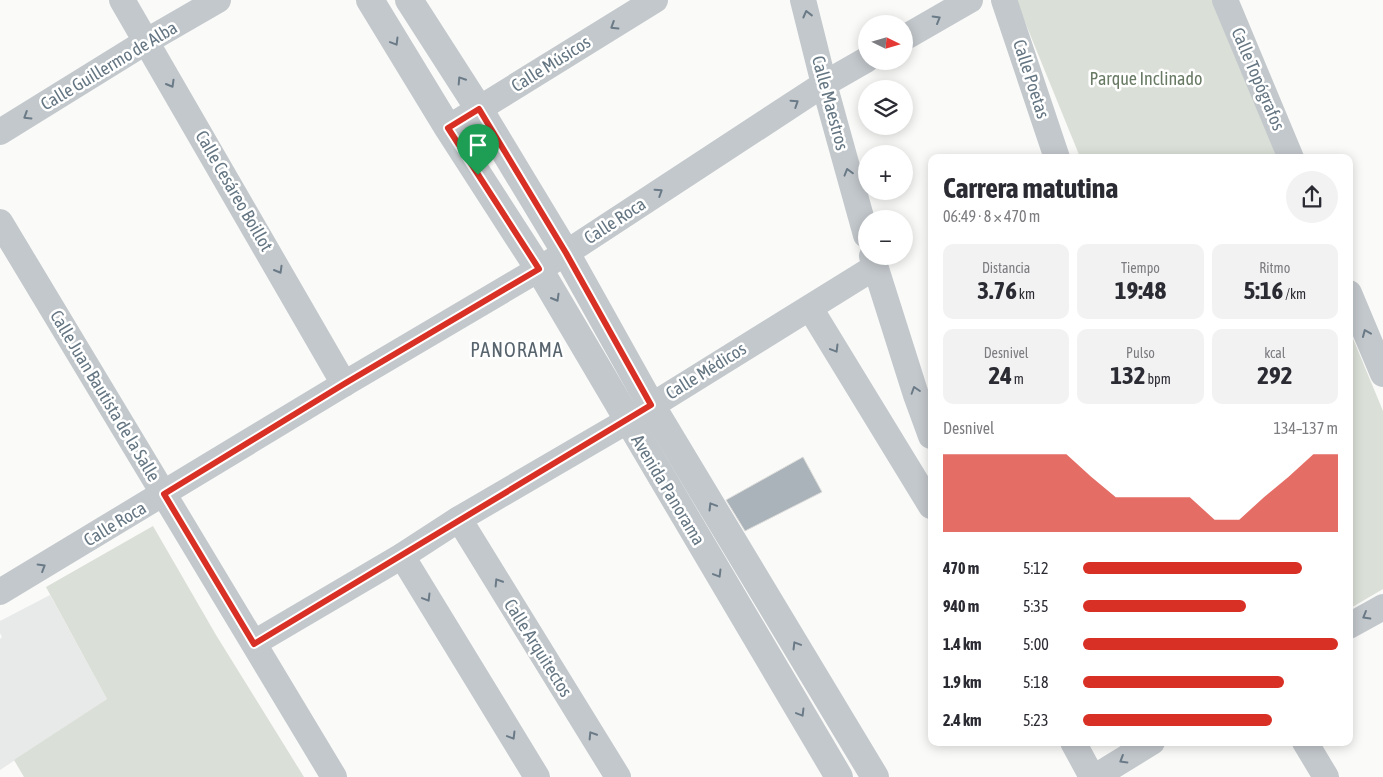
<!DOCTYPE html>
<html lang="es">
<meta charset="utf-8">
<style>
body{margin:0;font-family:"Asap Condensed",sans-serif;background:#f2f2f3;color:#2b2b33;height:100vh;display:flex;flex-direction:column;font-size:19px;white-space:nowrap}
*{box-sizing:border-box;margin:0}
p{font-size:16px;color:#7c7c81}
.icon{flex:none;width:28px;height:28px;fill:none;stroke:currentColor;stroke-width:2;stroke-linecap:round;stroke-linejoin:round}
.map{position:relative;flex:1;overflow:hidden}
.panel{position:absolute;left:928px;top:154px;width:425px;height:592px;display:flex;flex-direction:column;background:#fff;border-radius:10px;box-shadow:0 2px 12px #0003}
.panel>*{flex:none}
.needle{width:32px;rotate:95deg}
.tools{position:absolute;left:858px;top:15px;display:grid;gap:10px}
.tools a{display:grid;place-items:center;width:55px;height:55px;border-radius:50%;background:#fff;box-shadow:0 2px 12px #0003;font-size:25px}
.pin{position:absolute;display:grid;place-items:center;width:42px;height:42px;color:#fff;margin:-51px -21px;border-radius:50% 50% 50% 0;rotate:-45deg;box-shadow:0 0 5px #0007}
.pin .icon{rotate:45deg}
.round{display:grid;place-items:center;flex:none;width:52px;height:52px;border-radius:26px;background:#f2f2f3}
.head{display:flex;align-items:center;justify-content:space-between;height:85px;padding:0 15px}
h1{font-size:28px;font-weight:700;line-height:38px}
.metrics{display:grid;grid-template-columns:repeat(3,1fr);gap:8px;height:85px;padding:5px 15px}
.metrics div{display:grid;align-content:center;border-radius:10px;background:#f2f2f3;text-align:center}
.metrics b{font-size:25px;font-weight:700}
.metrics small{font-size:14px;font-weight:400}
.metrics p{font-size:14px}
.chart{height:140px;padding:10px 15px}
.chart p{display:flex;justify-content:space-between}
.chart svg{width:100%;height:90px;margin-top:5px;fill:#d93025;opacity:.7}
ul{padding:0 15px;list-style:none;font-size:16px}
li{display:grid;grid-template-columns:80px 60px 1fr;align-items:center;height:38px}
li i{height:12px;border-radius:6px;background:#d93025}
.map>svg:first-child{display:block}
.built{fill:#e8e9e9}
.green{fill:#dadfd7}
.building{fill:#aab3b9;stroke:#dcdcda}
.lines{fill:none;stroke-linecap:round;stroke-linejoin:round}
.minor{stroke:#c3c8cc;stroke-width:26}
.tertiary{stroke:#c3c8cc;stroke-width:28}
.oneway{stroke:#6a7a87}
.route-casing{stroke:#fff;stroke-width:10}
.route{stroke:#d93025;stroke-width:6}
.labels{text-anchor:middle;stroke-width:5;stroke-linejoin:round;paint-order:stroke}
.street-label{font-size:18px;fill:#657683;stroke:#fff}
.park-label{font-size:18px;fill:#687a64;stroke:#fff}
.quarter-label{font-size:20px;letter-spacing:1px;fill:#57646e;stroke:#fff}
</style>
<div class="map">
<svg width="1383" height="777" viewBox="0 0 1383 777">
<rect width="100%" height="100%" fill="#fafaf8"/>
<path class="built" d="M 50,595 L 107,699 L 0,770 L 0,639 L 2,637 L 0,633 L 0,621 Z"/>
<g class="green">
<path d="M 1016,0 L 1212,0 L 1277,157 L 1080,157 Z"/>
<path d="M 1349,329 L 1383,411 L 1383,589 L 1349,609 Z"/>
<path d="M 153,526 L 216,635 L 304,777 L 24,777 L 14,760 L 107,699 L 46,587 Z"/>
</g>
<path class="building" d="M 803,457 L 822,492 L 745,531 L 726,500 Z"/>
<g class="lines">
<g class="minor">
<path d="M 122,0 L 344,384"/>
<path d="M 803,0 L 824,84 L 866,235"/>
<path d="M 1004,0 L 1057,158"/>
<path d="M 1225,0 L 1291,158"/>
<path d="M 904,38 L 970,0"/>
<path d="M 448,128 L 655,0"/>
<path d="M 0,132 L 147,41 L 218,0"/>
<path d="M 0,222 L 334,777"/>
<path d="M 872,256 L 916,395 L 931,436"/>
<path d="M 1349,293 L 1383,374"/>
<path d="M 810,308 L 931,506"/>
<path d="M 459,519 L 618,777"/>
<path d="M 402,556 L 537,777"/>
<path d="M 0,592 L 344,384 L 566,253 L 824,84 L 866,60"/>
<path d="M 1349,626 L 1383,607"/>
<path d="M 254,643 L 402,556 L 459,519 L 627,421 L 875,267"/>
<path d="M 1073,742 L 1092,777"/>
<path d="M 1305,742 L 1326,777"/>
<path d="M 1095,777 L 1152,742"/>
</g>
<g class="tertiary">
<path d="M 370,0 L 448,128 L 539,269 L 839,777"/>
<path d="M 409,0 L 479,109 L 566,253 L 651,405 L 875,777"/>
</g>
</g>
<defs><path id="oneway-chevron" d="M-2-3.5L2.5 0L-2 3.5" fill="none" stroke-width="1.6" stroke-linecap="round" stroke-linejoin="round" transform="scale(1.25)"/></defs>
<g class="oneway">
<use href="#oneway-chevron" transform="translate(807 14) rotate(-104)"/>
<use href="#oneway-chevron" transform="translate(937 19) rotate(-30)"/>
<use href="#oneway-chevron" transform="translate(614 26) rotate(148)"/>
<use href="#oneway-chevron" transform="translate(395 42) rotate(59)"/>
<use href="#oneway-chevron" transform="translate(461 80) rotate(-123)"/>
<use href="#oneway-chevron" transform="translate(171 84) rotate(60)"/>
<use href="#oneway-chevron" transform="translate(795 103) rotate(-33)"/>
<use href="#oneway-chevron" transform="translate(27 116) rotate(148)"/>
<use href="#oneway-chevron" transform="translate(848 172) rotate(-106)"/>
<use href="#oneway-chevron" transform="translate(659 192) rotate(-33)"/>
<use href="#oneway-chevron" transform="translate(279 270) rotate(60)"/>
<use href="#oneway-chevron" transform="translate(556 298) rotate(60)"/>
<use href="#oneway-chevron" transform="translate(1366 333) rotate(-113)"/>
<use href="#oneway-chevron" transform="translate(835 349) rotate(59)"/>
<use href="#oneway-chevron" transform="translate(915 390) rotate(-108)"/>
<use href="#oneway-chevron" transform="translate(712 506) rotate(-121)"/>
<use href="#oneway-chevron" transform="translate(42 567) rotate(-31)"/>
<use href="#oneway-chevron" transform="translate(718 574) rotate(59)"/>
<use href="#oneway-chevron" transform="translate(498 582) rotate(-122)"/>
<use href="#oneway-chevron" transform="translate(427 598) rotate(59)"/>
<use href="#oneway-chevron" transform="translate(1366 616) rotate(150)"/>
<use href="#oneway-chevron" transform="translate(796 645) rotate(-121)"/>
<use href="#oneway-chevron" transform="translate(801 713) rotate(59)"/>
<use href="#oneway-chevron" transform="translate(592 735) rotate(-122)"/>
<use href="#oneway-chevron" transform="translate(512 736) rotate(59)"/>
<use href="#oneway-chevron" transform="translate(1123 760) rotate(149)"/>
</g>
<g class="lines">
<defs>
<path id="route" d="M 479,109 L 566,253 L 651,405 L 254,644 L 164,494 L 344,384 L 539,269 L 448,128 Z"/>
</defs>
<use href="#route" class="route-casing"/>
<use href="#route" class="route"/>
</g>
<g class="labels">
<g class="street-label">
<text transform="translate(551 64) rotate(-32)" y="6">Calle Músicos</text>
<text transform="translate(109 66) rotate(-31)" y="6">Calle Guillermo de Alba</text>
<text transform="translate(1031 79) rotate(72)" y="6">Calle Poetas</text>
<text transform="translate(1258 79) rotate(67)" y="6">Calle Topógrafos</text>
<text transform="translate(830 103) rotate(75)" y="6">Calle Maestros</text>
<text transform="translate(234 191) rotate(60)" y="6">Calle Cesáreo Boillot</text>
<text transform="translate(615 221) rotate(-33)" y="6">Calle Roca</text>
<text transform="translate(706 371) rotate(-32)" y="6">Calle Médicos</text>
<text transform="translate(105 396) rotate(59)" y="6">Calle Juan Bautista de la Salle</text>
<text transform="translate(668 490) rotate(59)" y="6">Avenida Panorama</text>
<text transform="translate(115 524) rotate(-31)" y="6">Calle Roca</text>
<text transform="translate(538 648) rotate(58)" y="6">Calle Arquitectos</text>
</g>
<g class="park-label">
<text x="1146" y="85">Parque Inclinado</text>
</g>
<g class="quarter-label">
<text x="517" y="357">PANORAMA</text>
</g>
</g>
</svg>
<div class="tools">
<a><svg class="needle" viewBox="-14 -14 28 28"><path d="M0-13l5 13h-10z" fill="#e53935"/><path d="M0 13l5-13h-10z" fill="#7c7c81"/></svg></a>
<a><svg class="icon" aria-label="layers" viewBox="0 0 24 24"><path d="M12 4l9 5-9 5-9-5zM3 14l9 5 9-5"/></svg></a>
<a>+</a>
<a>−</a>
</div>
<div class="pin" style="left:478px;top:175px;background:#1e9e55"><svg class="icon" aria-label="arrive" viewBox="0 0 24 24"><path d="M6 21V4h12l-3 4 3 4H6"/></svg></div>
<section class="panel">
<div class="head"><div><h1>Carrera matutina</h1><p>06:49 · 8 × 470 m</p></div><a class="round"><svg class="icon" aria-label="share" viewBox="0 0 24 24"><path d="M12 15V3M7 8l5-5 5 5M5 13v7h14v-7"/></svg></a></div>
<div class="metrics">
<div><p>Distancia</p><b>3.76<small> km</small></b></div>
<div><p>Tiempo</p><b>19:48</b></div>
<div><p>Ritmo</p><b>5:16<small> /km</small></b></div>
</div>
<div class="metrics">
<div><p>Desnivel</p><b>24<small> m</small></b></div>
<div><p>Pulso</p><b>132<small> bpm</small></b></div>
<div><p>kcal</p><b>292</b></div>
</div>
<div class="chart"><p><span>Desnivel</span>134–137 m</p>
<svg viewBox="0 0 160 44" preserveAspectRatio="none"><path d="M0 44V6L10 6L20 6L30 6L40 6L50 6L60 17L70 27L80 27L90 27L100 27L110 38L120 38L130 27L140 17L150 6L160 6V44z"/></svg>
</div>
<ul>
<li><b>470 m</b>5:12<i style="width:86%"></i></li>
<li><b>940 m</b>5:35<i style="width:64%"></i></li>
<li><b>1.4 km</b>5:00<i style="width:100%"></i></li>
<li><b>1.9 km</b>5:18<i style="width:79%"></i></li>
<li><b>2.4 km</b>5:23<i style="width:74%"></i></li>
</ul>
</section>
</div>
